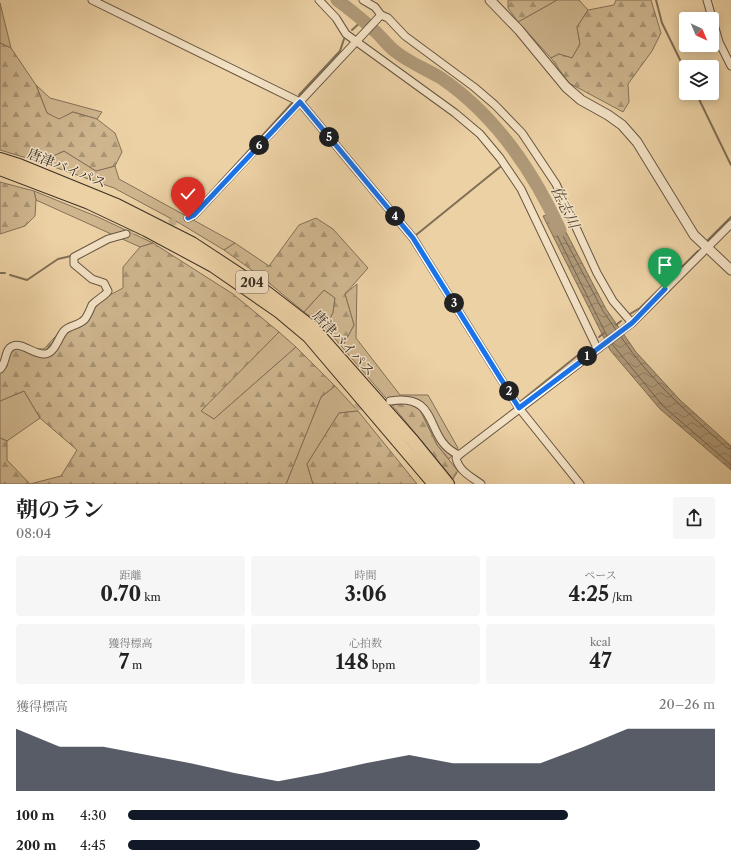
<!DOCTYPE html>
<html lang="ja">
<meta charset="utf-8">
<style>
body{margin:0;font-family:"Libre Caslon Text","Noto Serif JP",serif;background:#f6f6f6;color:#222;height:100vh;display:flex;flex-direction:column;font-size:15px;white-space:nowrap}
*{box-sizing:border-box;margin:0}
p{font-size:13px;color:#767676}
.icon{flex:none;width:22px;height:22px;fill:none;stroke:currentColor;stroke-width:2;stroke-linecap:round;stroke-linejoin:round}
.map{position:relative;height:484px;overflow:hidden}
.details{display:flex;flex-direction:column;background:#fff;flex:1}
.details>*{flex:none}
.needle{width:26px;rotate:136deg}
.buttons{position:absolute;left:679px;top:12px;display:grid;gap:8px}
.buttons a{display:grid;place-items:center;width:40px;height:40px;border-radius:4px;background:#fff;box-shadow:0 2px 10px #0003;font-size:20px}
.pin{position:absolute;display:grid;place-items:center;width:34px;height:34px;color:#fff;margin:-41px -17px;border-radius:50% 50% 50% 0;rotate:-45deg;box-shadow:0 0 4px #0007}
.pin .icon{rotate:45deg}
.km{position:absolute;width:20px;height:20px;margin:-10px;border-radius:50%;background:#222;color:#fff;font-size:11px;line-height:20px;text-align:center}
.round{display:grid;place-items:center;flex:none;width:42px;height:42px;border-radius:4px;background:#f6f6f6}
.headline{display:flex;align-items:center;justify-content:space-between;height:68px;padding:0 16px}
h1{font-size:22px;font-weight:700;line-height:30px}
.figures{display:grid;grid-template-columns:repeat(3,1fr);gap:6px;height:68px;padding:4px 16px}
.figures div{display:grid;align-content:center;border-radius:4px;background:#f6f6f6;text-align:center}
.figures b{font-size:20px;font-weight:700}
.figures small{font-size:11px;font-weight:400}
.figures p{font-size:11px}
.chart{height:112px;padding:8px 16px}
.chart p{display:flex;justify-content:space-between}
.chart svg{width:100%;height:72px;margin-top:4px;fill:#111827;opacity:.7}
ul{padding:0 16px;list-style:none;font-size:13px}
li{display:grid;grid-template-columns:64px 48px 1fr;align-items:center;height:30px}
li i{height:10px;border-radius:5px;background:#111827}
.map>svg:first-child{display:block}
.green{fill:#ceb58e;stroke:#847159}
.forest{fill:url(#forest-firs);stroke:#847159}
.water{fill:url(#water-waves);stroke:#806e56}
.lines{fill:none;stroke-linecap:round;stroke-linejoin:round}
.shore{stroke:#74634e;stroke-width:1}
.stream{stroke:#806e56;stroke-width:2}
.river{stroke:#af9978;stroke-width:13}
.minor-tunnel{stroke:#c8b08a;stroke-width:7;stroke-dasharray:7 3.5;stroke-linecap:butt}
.minor-casing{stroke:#665644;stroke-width:9}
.tertiary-casing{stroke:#665644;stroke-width:11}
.trunk-casing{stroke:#392d24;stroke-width:14}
.minor{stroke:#f3e1c4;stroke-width:7}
.tertiary{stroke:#f3e1c4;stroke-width:9}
.trunk{stroke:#ecd1a4;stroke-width:12}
.route-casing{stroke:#fff;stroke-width:8}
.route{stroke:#1a73e8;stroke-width:5}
.labels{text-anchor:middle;stroke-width:3;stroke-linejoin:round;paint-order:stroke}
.shield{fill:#f3e1c4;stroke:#716354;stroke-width:1}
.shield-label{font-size:13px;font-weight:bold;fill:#392d24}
.street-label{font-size:14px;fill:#392d24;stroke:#f3e1c4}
.water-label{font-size:15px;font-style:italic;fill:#564839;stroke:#f3e1c4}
</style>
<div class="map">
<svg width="731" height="484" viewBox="0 0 731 484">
<defs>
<pattern id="forest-firs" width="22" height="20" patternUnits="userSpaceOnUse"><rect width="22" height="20" fill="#ceb58e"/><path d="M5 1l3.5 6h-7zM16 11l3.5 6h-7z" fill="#a89474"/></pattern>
<pattern id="water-waves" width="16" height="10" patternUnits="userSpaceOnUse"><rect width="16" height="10" fill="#af9978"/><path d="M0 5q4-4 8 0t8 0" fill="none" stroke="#8f7d62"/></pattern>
</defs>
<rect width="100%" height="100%" fill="#ecd1a4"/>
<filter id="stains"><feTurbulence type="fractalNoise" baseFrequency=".005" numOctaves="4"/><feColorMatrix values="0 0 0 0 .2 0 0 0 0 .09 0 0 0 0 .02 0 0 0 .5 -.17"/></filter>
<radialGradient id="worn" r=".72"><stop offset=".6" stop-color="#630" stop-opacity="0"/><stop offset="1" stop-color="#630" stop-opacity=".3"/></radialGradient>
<g class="green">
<path d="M 557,0 L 579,0 L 588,10 L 577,27 L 580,44 L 572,58 L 559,54 L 551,58 L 518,22 Z"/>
<path d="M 0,3 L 11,48 L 0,43 Z"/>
<path d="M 36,85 L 50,98 L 102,112 L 97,119 L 73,112 L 59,120 L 47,113 Z"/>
<path d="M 64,151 L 96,171 L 115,166 L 119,179 L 235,243 L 224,250 L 181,224 L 114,188 L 40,162 Z"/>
<path d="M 34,191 L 98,217 L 153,243 L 140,247 L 36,200 Z"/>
<path d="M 357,284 L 356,338 L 400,395 L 428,395 L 458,448 L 449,459 L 437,445 L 420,410 L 408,403 L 392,405 L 342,347 L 354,325 L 345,294 Z"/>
<path d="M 324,290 L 335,298 L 333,313 L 325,327 L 304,312 Z"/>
<path d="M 279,332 L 296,347 L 214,419 L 200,411 Z"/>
<path d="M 335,386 L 358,411 L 339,413 L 307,464 L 313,484 L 286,484 L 321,397 Z"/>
<path d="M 24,391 L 40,418 L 7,441 L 0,438 L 0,401 Z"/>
</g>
<g class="forest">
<path d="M 508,0 L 557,0 L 518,22 L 508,8 Z"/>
<path d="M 616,0 L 651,0 L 661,33 L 652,51 L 628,84 L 629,102 L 623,112 L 569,83 L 551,58 L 559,54 L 572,58 L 580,44 L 577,27 L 588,10 L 614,5 Z"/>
<path d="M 0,43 L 11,48 L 36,85 L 47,113 L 59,119 L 73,112 L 97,119 L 115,133 L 122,152 L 115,166 L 96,171 L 64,151 L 40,162 L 0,150 Z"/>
<path d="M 0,182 L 34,191 L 36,200 L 35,216 L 25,226 L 0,234 Z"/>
<path d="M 316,218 L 333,229 L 368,268 L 345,294 L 354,325 L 342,347 L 325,327 L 333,313 L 335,298 L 324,290 L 304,312 L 263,278 L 224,250 L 235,243 L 269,266 L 299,225 Z"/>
<path d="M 153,243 L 233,294 L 279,332 L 201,411 L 214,419 L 296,347 L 335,386 L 321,397 L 286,484 L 30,484 L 61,476 L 77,450 L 40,418 L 24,391 L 0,401 L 0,371 L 8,352 L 20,348 L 44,349 L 64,327 L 85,318 L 95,303 L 123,288 L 123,267 L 140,247 Z"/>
<path d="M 408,403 L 420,410 L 437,445 L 458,471 L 453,479 L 392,405 Z"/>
<path d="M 358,411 L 417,484 L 313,484 L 307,464 L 339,413 Z"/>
<path d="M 0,438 L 7,441 L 7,460 L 30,484 L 0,484 Z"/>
</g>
<path class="water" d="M 556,213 L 606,309 L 636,352 L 680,400 L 731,446 L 731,470 L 660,409 L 610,350 L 543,216 Z"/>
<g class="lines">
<g class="shore">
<path d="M 607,336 L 550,221 L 550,218 L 554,219 L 603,311 L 616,330"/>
<path d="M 621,337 C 650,380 689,414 727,448 L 731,449"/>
<path d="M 612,344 L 663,406 L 731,465"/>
</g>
<g class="stream">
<path d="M 656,0 L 662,23 L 686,72"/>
<path d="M 352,30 L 363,20"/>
<path d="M 696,93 L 731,165"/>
<path d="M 299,95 L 340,51 L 344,39"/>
<path d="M 219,183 L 292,103"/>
<path d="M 416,235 L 500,167"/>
<path d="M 708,240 L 731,217"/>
<path d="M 0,273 L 5,273"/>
<path d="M 10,275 L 27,280 L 58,259 L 71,256"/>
<path d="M 630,314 L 640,308 L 698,251"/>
<path d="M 616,325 L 621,321"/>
<path d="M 599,337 L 604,333"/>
<path d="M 521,401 L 588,347"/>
</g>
<path class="river" d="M 337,0 C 351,10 364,21 377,33 C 383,39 389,47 396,52 C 410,63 426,69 441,78 C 495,115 533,171 560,230"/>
<g class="minor-tunnel">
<path d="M 159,226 L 188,218"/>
<path d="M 126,234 L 145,229"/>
<path d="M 355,407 L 368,405"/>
</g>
<defs>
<g id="minor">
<path d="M 92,0 L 300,102 L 413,238 L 519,408 L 580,484"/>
<path d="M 319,0 L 336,18 L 346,34 L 455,113 L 480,134 L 500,158 L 521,189 L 597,348"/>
<path d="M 363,0 L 375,7 L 381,15"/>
<path d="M 707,0 L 719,42 L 731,66"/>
<path d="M 188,218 L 194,215 L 381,15 L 388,18 L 405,36 L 474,87 L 495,105 L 522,133 L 556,184 L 597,273 L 613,301 L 632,323"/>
<path d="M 0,369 C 7,363 4,349 13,346 C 22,342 34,355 45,354 C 55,353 58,338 64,331 C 69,325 79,326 85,319 C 88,315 90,310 92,305 C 97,299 104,297 108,291 L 104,283 L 92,279 L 74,264 L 74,257 L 108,239 L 126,234"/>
<path d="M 390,401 C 442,392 423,440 459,455"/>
<path d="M 481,484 C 470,476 459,471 456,458 L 459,455 L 632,323 L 731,224"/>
</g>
<path id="tertiary" d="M 490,0 L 519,30 L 566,87 L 581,100 L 608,115 L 622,125 L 637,142 L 694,235 L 731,270"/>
<g id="trunk">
<path d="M 0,159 L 19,165 L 117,205 L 192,243 L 265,291 L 313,328 L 413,441 L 448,484"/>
<path d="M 0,169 L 89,203 L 146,230 L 213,266 L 278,311 L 309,337 L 434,484"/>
</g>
</defs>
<use href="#minor" class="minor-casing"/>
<use href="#tertiary" class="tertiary-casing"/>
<use href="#trunk" class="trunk-casing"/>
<use href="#minor" class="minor"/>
<use href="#tertiary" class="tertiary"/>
<use href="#trunk" class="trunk"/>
</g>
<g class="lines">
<defs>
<path id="route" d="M 188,218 L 194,215 L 300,102 L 413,238 L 519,408 L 632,323 L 665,289"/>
</defs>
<use href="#route" class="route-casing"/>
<use href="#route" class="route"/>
</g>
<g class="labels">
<rect class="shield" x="236" y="271" width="32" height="22" rx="3"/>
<g class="shield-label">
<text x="252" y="287">204</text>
</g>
<g class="street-label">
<text transform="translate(67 168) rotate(22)" y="5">唐津バイパス</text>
<text transform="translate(344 343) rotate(47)" y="5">唐津バイパス</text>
</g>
<g class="water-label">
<text transform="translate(565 207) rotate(64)" y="5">佐志川</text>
</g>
</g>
<rect width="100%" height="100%" filter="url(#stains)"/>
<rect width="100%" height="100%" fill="url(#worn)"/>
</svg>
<div class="buttons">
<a><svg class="needle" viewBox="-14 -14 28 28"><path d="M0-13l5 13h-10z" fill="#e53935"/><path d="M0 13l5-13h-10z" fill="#767676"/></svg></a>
<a><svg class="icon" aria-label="layers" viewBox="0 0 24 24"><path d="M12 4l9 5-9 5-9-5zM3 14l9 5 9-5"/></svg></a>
</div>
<div class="pin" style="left:665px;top:289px;background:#1e9e55"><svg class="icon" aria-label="arrive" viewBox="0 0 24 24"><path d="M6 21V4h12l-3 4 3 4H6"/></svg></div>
<div class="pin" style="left:188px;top:218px;background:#d93025"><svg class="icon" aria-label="check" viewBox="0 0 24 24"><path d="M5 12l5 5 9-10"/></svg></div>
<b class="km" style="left:587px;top:356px">1</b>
<b class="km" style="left:509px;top:391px">2</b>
<b class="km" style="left:454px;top:303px">3</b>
<b class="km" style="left:395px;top:216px">4</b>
<b class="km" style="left:329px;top:137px">5</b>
<b class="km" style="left:259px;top:145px">6</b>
</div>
<section class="details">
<div class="headline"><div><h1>朝のラン</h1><p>08:04</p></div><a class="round"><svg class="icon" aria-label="share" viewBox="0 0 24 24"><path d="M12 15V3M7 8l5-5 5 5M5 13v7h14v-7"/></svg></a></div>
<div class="figures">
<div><p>距離</p><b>0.70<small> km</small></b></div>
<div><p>時間</p><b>3:06</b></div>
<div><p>ペース</p><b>4:25<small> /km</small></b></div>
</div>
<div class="figures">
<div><p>獲得標高</p><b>7<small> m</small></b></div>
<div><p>心拍数</p><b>148<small> bpm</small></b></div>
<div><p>kcal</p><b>47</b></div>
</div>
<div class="chart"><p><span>獲得標高</span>20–26 m</p>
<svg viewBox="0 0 160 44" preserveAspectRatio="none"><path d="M0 44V6L10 17L20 17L30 22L40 27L50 33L60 38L70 33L80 27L90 22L100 27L110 27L120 27L130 17L140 6L150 6L160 6V44z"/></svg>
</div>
<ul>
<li><b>100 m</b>4:30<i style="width:75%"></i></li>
<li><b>200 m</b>4:45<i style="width:60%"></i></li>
</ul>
</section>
